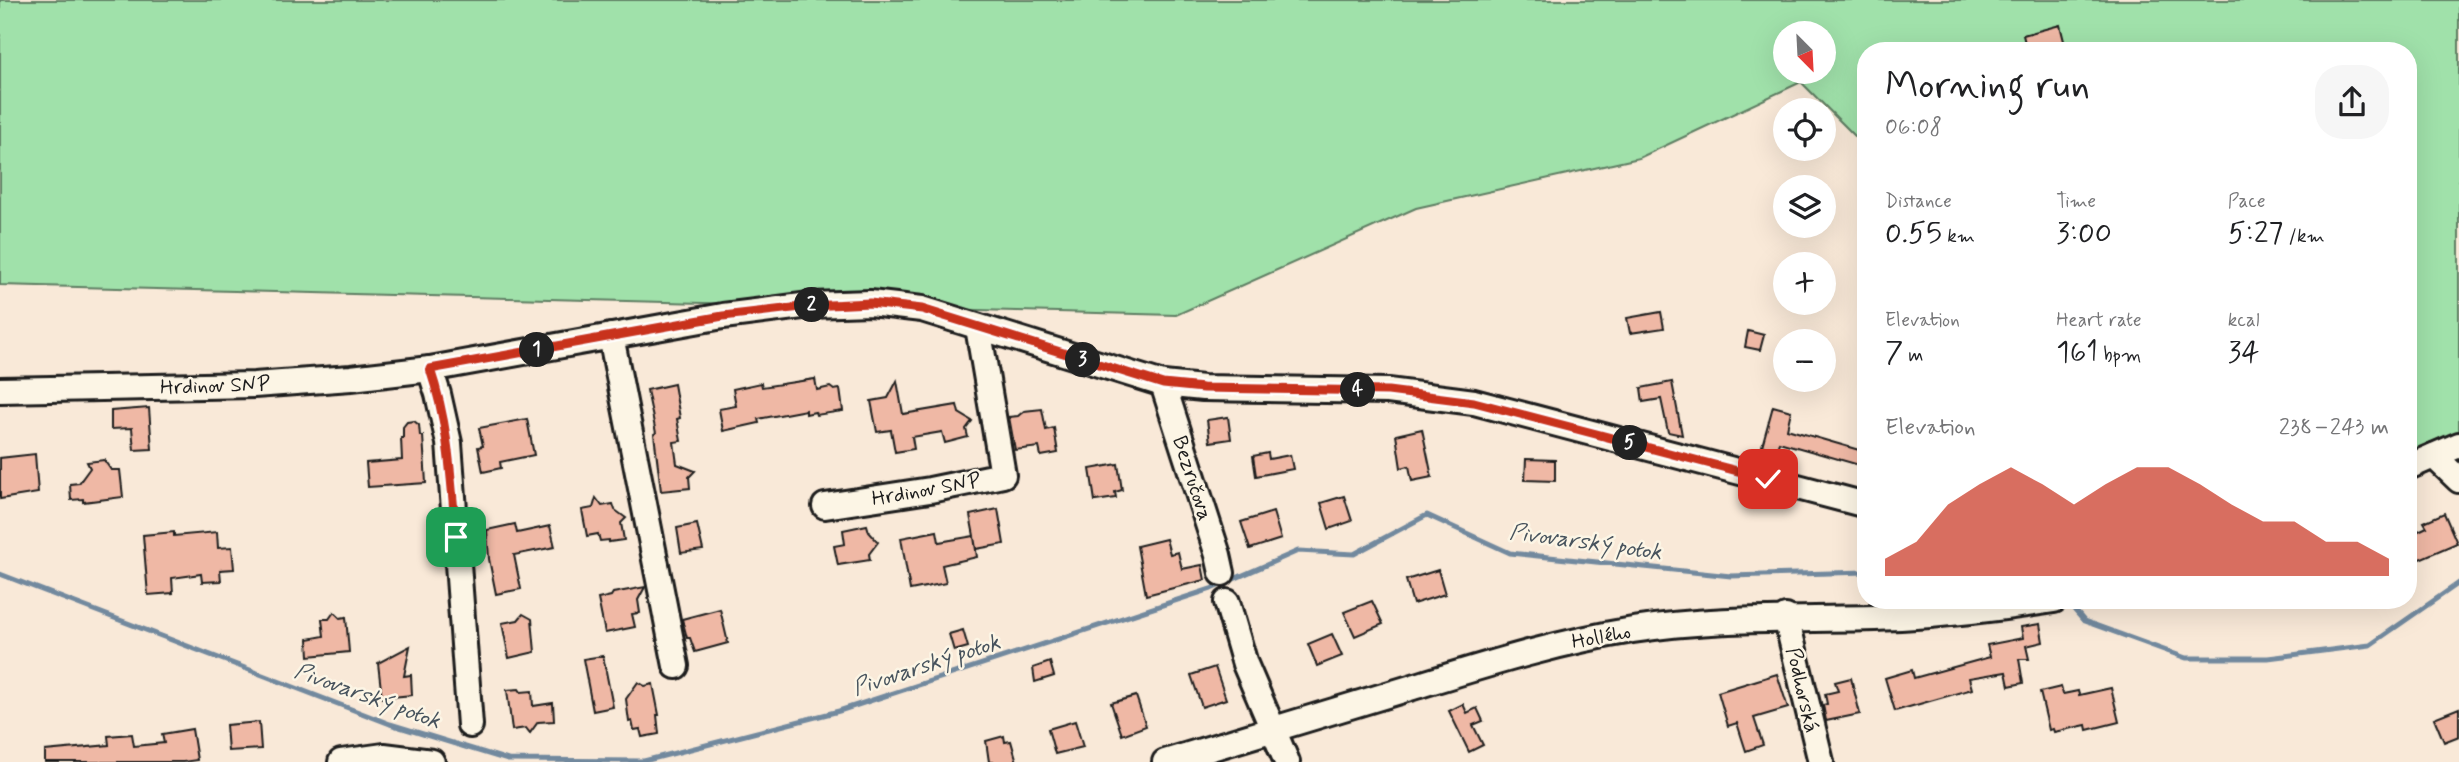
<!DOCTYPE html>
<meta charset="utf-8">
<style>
body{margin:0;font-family:Mynerve,sans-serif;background:#f6f6f6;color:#202124;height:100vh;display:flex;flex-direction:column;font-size:26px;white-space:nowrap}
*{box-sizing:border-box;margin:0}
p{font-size:23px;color:#757577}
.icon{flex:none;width:38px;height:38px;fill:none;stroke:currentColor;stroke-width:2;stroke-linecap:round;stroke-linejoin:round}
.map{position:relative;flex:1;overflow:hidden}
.details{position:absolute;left:1857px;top:42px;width:560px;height:567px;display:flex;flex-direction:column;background:#fff;border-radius:28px;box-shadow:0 7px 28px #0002}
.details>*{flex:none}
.needle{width:46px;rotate:156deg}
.fabs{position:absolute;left:1773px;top:21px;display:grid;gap:14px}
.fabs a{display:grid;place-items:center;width:63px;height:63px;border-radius:50%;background:#fff;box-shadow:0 7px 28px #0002;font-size:35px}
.pin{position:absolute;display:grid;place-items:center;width:60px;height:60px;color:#fff;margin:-30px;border-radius:14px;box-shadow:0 4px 10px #0006}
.km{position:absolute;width:35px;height:35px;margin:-18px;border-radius:50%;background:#222;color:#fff;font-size:19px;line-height:35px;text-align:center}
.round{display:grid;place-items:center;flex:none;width:74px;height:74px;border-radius:28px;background:#f6f6f6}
.headline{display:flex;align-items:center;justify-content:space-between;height:119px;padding:0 28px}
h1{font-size:38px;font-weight:600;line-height:52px}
.stats{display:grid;grid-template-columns:repeat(3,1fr);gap:10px;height:119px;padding:7px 28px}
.stats div{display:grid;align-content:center}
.stats b{font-size:30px;font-weight:600}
.stats small{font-size:19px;font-weight:400}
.stats p{font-size:19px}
.chart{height:196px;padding:14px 28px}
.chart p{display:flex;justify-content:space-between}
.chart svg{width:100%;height:126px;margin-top:7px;fill:#c8321e;opacity:.7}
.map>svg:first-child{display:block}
.green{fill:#a0e1aa;stroke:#5e7e63;stroke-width:2;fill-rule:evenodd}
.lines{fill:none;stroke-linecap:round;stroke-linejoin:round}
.stream{stroke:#72899e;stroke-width:5}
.building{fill:#efb8a5;stroke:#1c1c1c;stroke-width:2}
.minor-casing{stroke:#1c1c1c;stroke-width:30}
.minor{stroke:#fcf5e5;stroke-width:24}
.route-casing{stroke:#fff;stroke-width:14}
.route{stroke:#c8321e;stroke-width:9}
.labels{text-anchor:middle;stroke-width:5;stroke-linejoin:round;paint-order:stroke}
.street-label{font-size:21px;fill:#1c1c1c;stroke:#fcf5e5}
.water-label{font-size:23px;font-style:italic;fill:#47535d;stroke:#fcf5e5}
</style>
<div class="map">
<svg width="2459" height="762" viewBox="0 0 2459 762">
<rect width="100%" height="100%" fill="#f9e9d8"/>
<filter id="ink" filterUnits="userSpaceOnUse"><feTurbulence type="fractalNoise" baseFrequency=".0143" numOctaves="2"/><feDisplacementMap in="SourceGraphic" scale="14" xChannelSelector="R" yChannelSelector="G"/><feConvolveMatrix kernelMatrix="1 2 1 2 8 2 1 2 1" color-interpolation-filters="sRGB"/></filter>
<g filter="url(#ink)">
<path class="green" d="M 0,0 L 2459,0 L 2459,431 L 2408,452 L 2408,51 L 1866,51 L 1865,146 L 1801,82 L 1639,158 L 1416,208 L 1176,315 L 0,285 ZM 1785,33 L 1824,33 L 1824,72 L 1785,72 Z"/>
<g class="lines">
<g class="stream">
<path d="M 0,574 L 390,724 L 508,760 L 644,761 L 839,711 L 1211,589 L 1298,551 L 1354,554 L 1427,515 L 1510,553 L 1731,576 L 1866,572"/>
<path d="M 2066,600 L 2084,621 L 2186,658 L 2268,658 L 2370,645 L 2459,583"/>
</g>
</g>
<g class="building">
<path d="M 2060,25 L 2065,45 L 2042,51 L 2027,51 L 2023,35 Z"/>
<path d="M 1661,312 L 1664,328 L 1630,333 L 1627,318 Z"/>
<path d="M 1748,331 L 1764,335 L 1760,350 L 1745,347 Z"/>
<path d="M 815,379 L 817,390 L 830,387 L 834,390 L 840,389 L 843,411 L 816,415 L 815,412 L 806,414 L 806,410 L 758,419 L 759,423 L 723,431 L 719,409 L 736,406 L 733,389 L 761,383 L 762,387 Z"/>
<path d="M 897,381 L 903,414 L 957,405 L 959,413 L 972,421 L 966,429 L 968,437 L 945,443 L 942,432 L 912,437 L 914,449 L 895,452 L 891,430 L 877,432 L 871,401 L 888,398 Z"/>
<path d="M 1672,382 L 1682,435 L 1668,432 L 1661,399 L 1643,402 L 1641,388 Z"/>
<path d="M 674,384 L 680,418 L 677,419 L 681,441 L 674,442 L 677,464 L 695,471 L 689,477 L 690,488 L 661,491 L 654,434 L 656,433 L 647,390 Z"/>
<path d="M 1773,406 L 1791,411 L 1787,429 L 1866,452 L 1866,467 L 1779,442 L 1777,450 L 1762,446 Z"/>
<path d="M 149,408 L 152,449 L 134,450 L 132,428 L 111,429 L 111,411 Z"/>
<path d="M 1042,409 L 1046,430 L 1054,428 L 1058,453 L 1041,456 L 1039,447 L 1015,450 L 1009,417 L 1018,416 L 1024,411 Z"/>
<path d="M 1228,417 L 1231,439 L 1210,442 L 1207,420 Z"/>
<path d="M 527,419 L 534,455 L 500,462 L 501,468 L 483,472 L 478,447 L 483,446 L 479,428 Z"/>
<path d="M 414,421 L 419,425 L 420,436 L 423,436 L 426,483 L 368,487 L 366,463 L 402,460 L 401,438 L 403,438 L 403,427 L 407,422 Z"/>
<path d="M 1422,429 L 1432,477 L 1412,481 L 1409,466 L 1401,468 L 1396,435 Z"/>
<path d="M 1268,453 L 1269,459 L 1290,455 L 1293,469 L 1256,476 L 1253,456 Z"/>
<path d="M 35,454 L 38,493 L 0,499 L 0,458 Z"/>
<path d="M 1526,459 L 1555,460 L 1555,481 L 1525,480 Z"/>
<path d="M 104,460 L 111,470 L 120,470 L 123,497 L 83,502 L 83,499 L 71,500 L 70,484 L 79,483 L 90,468 L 87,462 Z"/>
<path d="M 1118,464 L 1122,490 L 1115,492 L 1116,498 L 1095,501 L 1090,469 Z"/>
<path d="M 1344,496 L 1352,521 L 1329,529 L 1321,503 Z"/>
<path d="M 596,498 L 602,506 L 613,504 L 615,510 L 626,518 L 621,523 L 624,540 L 609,542 L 609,540 L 600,541 L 598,534 L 587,536 L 582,510 L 593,508 Z"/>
<path d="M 998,509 L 1004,544 L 976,549 L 974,537 L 977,557 L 942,565 L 946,583 L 910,590 L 901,538 L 937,531 L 939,542 L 974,536 L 970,515 Z"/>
<path d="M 1273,512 L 1281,539 L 1250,549 L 1241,522 Z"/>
<path d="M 2444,513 L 2457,543 L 2408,564 L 2408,536 L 2427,527 L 2424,522 Z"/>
<path d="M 515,524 L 517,533 L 550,526 L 555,547 L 514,555 L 521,589 L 496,594 L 489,559 L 487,530 Z"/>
<path d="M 697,524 L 703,550 L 681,553 L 677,528 Z"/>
<path d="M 867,525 L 869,532 L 878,542 L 869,554 L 870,560 L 838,565 L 834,546 L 845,544 L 843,530 Z"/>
<path d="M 174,532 L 174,536 L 217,532 L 218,548 L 232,547 L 234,569 L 220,570 L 221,581 L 202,582 L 201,574 L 172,578 L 173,593 L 148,595 L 143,535 Z"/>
<path d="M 1166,539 L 1170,554 L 1178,552 L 1182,569 L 1202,565 L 1205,580 L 1146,595 L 1137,546 Z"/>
<path d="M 1438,570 L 1445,594 L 1413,604 L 1406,580 Z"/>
<path d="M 645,587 L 638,600 L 640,613 L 632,614 L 635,627 L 605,633 L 598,599 L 611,596 L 613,593 Z"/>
<path d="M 1372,601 L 1383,624 L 1355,636 L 1344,612 Z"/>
<path d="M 720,609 L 728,643 L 695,652 L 690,638 L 687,638 L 682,619 Z"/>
<path d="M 334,612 L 340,618 L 346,617 L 349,652 L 309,656 L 308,639 L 324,636 L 322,619 L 329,619 Z"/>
<path d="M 523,614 L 532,619 L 535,652 L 509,658 L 502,623 L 518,620 Z"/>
<path d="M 2040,624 L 2043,642 L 2026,646 L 2029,659 L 2019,659 L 2023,683 L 2009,686 L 2006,672 L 1969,678 L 1972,689 L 1895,711 L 1885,678 L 1912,670 L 1914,678 L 1990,657 L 1987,645 L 2023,638 L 2021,627 Z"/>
<path d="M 963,630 L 968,647 L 954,651 L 949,634 Z"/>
<path d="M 1332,634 L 1342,656 L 1317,666 L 1308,644 Z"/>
<path d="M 410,646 L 404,676 L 411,675 L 412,695 L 382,698 L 378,663 Z"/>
<path d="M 603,656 L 613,707 L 593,711 L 583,659 Z"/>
<path d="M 1050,662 L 1054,676 L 1035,682 L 1033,668 Z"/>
<path d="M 1215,667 L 1226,699 L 1202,707 L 1191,675 Z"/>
<path d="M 1777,674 L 1788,708 L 1754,718 L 1763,745 L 1746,751 L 1737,723 L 1728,726 L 1718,692 Z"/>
<path d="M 1851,678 L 1860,714 L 1826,721 L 1823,705 L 1827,704 L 1825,694 L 1838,691 L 1835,682 Z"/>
<path d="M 638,682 L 645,686 L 653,684 L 659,715 L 657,715 L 659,734 L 642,737 L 640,729 L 634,730 L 632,721 L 629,722 L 626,699 Z"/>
<path d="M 2061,687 L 2063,694 L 2078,691 L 2079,695 L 2111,688 L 2119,722 L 2087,730 L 2086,725 L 2054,732 L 2053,729 L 2049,730 L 2040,692 Z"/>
<path d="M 519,689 L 521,692 L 532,691 L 533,706 L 553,703 L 554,721 L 538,722 L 530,733 L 526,728 L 512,730 L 507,690 Z"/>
<path d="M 1136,696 L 1146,726 L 1122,735 L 1111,703 Z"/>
<path d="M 1463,704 L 1467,713 L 1477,708 L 1483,721 L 1473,725 L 1483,745 L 1469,752 L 1449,711 Z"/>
<path d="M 2459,708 L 2459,736 L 2444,742 L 2434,718 Z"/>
<path d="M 1075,721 L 1083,747 L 1055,754 L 1048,729 Z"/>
<path d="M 259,722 L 261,749 L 228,751 L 226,725 Z"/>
<path d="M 192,729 L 197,760 L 183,762 L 45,762 L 45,751 L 109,745 L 108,736 L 132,734 L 134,746 L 164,743 L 162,734 Z"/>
<path d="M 1004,736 L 1005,742 L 1011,741 L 1017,762 L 989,762 L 986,741 Z"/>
</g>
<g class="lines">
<defs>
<g id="minor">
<path d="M 611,336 L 676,666"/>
<path d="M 430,369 L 438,394 L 449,443 L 470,725"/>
<path d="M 1163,384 L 1218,555 L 1222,573"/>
<path d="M 0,390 L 254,385 L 351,378 L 430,369 L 723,316 L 810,305 L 870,303 L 922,309 L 1163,384 L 1203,388 L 1388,391 L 1474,402 L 1866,505"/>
<path d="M 2434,456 L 2459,480"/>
<path d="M 2408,467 L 2459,445"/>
<path d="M 825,506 L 930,490 L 1003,475 L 978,327"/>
<path d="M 1227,602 L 1245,664 L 1287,762"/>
<path d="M 1786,617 L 1821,762"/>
<path d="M 341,762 L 384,756 L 432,762"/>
<path d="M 1165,762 C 1248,737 1330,712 1413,687 C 1485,665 1558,642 1633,630 C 1722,616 1811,621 1901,617 C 1953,614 2003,608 2054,600"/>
</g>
</defs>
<use href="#minor" class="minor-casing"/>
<use href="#minor" class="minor"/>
</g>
</g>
<g class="lines" filter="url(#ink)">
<defs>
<path id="route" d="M 456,537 C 451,479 449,425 430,369 L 723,316 L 810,306 L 870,303 L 922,309 L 1163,384 L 1203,388 L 1388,391 L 1474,402 L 1768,479"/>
</defs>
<use href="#route" class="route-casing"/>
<use href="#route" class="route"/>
</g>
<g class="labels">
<g class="street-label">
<text transform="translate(215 385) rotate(-2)" y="7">Hrdinov SNP</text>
<text transform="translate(1193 478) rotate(72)" y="7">Bezručova</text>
<text transform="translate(926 489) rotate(-10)" y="7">Hrdinov SNP</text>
<text transform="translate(1601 636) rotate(-11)" y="7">Hollého</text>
<text transform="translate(1803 690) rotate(77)" y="7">Podhorská</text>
</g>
<g class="water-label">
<text transform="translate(1586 541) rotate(8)" y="8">Pivovarský potok</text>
<text transform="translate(926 664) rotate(-18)" y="8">Pivovarský potok</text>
<text transform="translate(368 695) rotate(20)" y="8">Pivovarský potok</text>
</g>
</g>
</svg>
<div class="fabs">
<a><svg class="needle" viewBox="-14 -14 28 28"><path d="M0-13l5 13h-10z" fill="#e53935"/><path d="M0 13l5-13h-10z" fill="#757577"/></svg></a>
<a><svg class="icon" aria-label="locate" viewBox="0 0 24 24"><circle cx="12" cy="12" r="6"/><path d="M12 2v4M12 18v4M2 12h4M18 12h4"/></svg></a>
<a><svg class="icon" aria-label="layers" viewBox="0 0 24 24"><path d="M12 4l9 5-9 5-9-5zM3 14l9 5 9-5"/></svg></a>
<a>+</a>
<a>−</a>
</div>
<div class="pin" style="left:456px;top:537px;background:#1e9e55"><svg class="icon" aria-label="arrive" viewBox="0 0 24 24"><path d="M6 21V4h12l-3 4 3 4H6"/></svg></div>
<div class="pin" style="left:1768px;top:479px;background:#d93025"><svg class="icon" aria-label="check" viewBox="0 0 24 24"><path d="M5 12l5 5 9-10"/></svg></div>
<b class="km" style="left:537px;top:350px">1</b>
<b class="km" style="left:812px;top:305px">2</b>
<b class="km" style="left:1083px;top:360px">3</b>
<b class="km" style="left:1358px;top:390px">4</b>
<b class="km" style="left:1630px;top:443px">5</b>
<section class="details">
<div class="headline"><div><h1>Morning run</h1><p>06:08</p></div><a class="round"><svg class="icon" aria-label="share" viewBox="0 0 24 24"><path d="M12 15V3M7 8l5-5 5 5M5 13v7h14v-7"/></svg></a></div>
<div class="stats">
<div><p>Distance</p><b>0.55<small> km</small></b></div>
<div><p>Time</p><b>3:00</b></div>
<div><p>Pace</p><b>5:27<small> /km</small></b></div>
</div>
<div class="stats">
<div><p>Elevation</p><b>7<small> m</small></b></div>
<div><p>Heart rate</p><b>161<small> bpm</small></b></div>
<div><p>kcal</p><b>34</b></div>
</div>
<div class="chart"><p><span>Elevation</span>238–243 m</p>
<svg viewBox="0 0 160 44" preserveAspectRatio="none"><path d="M0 44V38L10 32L20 19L30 12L40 6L50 12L60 19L70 12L80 6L90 6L100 12L110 19L120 25L130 25L140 32L150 32L160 38V44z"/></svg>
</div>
</section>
</div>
